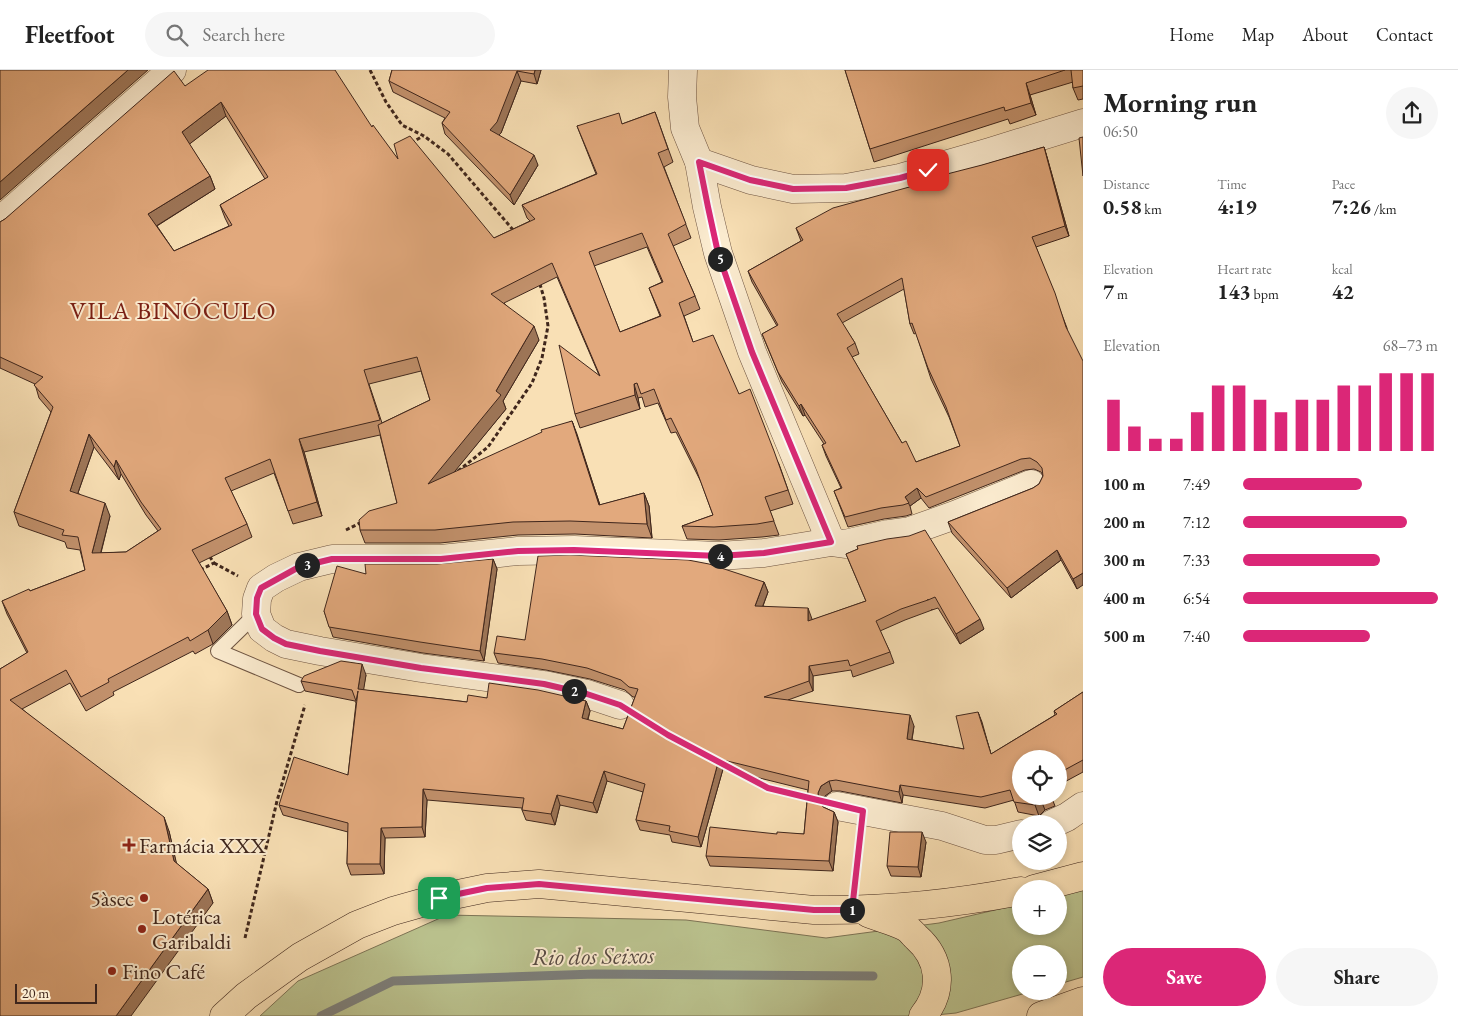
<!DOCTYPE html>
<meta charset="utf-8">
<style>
body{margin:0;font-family:"EB Garamond",serif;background:#f6f6f6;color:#222;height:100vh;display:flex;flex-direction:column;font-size:19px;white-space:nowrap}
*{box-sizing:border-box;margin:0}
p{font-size:16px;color:#767676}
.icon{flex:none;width:28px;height:28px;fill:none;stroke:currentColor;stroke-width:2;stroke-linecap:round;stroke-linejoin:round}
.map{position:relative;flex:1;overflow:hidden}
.panel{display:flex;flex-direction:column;background:#fff;width:375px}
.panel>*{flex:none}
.controls{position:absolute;left:1012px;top:680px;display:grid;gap:10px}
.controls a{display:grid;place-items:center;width:55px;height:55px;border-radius:50%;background:#fff;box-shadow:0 2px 8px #0003;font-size:25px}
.scale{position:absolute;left:15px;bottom:12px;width:82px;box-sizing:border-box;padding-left:5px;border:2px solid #3f261c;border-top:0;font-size:14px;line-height:18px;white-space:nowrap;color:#3f261c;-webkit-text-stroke:4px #fbebcf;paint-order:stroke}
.pin{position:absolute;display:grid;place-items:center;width:42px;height:42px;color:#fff;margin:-21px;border-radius:10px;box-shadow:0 2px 8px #0006}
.km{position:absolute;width:25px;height:25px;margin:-12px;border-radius:50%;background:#222;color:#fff;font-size:14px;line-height:25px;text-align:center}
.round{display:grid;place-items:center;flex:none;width:52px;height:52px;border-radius:26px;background:#f6f6f6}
.overview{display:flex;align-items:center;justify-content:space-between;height:85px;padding:0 20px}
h1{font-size:28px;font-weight:700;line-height:38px}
.stats{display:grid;grid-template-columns:repeat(3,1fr);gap:8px;height:85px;padding:5px 20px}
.stats div{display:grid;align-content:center}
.stats b{font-size:21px;font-weight:700}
.stats small{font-size:14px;font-weight:400}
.stats p{font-size:14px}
.chart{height:140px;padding:10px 20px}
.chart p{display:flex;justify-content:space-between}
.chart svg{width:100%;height:90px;margin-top:5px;stroke:#db2777;stroke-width:6}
.primary-button{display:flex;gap:10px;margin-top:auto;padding:10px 20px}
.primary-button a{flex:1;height:58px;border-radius:30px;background:#db2777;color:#fff;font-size:20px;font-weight:700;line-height:58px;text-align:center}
.primary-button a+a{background:#f6f6f6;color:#222}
ul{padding:0 20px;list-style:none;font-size:16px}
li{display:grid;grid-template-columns:80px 60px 1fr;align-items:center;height:38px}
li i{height:12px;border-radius:6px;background:#db2777}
header{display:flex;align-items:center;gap:30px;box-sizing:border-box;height:70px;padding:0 25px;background:#fff;border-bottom:1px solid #e0e0e0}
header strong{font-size:24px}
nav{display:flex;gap:28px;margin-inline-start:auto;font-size:18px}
.search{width:350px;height:45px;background:#f6f6f6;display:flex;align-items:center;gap:12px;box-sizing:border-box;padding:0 18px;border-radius:28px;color:#767676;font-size:19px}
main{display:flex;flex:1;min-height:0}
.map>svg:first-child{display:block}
.green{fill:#bbc38f;stroke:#7d7456}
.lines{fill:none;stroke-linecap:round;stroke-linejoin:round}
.stream{stroke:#7c7f7b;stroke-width:9}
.service-casing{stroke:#6e5442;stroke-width:16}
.minor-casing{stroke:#6e5442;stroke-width:29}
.primary-casing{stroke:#3f261c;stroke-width:29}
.path{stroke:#3f261c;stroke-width:3;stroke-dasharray:4 2.5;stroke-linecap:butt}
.service{stroke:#fbebcf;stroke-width:14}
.minor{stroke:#fbebcf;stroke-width:28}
.primary{stroke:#f9e0b5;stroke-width:28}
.wall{fill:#c2916c;stroke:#3f261c;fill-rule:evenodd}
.shaded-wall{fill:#9e7658;stroke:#3f261c}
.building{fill:#e2a97d;stroke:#3f261c;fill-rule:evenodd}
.route-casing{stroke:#fff;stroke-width:10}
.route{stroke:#db2777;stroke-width:6}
.poi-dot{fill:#8f2418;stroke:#fbebcf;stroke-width:2}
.labels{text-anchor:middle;stroke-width:4;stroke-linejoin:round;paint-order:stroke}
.poi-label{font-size:22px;fill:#3f261c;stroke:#fbebcf;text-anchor:start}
.water-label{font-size:24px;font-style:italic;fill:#584b44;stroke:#fbebcf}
.quarter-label{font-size:25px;letter-spacing:1px;fill:#7a1f14;stroke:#fbebcf}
</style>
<header>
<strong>Fleetfoot</strong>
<div class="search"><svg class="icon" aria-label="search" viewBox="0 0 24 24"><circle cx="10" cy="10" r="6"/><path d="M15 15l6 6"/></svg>Search here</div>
<nav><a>Home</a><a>Map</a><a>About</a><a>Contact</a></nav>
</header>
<main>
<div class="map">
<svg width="1083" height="946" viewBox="0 0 1083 946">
<rect width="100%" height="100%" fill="#f9e0b5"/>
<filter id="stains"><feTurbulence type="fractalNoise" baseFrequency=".004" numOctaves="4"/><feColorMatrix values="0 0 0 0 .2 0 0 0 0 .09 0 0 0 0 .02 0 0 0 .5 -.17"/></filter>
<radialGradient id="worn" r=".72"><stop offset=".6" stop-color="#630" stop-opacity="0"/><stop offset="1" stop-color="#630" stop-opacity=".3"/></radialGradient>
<path class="green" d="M 1083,820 L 1083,907 L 1059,914 L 1059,884 L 1021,884 L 1021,921 L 1033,921 L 956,943 L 925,946 L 260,946 L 298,911 L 447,845 L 686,850 L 826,868 L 939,853 L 1021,834 L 1021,856 L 1059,856 L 1059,826 Z"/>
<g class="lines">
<path class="stream" d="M 321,946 L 393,911 L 595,904 L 873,906"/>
<defs>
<path id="service" d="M 256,544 L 218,581 L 299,615"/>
<g id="minor">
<path d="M 683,0 L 682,27 L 685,58 L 699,92 L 707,137 L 718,183 L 752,282 L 831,472"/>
<path d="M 699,92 L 751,110 L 793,119 L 846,118 L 900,108 L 990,82 L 1083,53"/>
<path d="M 0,151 L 172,0"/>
<path d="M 620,635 L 587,624 L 544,615 L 421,598 L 320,581 L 286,574 L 274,568 L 262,559 L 256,544 L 257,529 L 261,518 L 276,508 L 299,497 L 332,489 L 441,489 L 518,481 L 574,480 L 719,486 L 764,483 L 831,472 L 845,474 L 888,464 L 910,461 L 955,445 L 1031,414"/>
<path d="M 837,736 L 942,756 L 985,770 L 996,770 L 1021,764"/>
<path d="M 1052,754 L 1067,747 L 1083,736"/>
</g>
<g id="primary">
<path d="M 1034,819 L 1083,806"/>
<path d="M 868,843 C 880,848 894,851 905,857 C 909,859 913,864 916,867 C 941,889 944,920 923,946"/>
<path d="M 224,946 L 246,926 L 300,887 L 357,855 L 393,841 L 439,828 L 487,818 L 539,814 L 814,840 C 884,841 953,834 1021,821"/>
<path d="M 1041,946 L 1083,931"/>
</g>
</defs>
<use href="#service" class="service-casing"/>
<use href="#minor" class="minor-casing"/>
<use href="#primary" class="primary-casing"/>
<g class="path">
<path d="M 370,0 L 386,32 L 402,55 L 424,66 L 448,84 L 514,161"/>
<path d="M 411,73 L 423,66"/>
<path d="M 458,401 L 488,377 L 532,313 L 542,288 L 548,256 L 544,228 L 539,211"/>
<path d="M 346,460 L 362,452"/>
<path d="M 214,493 L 238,506"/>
<path d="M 200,500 L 214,493 L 208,484"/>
<path d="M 736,701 L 768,718 L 809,729"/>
<path d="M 855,813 L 860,769"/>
<path d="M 245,868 L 277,731 L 305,635"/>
</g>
<use href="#service" class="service"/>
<use href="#minor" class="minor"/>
<use href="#primary" class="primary"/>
</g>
<g class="wall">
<path d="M 392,0 L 541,0 L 537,14 L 521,11 L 501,63 L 499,65 L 538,95 L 514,135 L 445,64 L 442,53 L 445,48 L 393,22 L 389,11 Z"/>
<path d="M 845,0 L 1083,0 L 1083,29 L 1078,30 L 1073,18 L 1073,12 L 1030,25 L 1036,45 L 1010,54 L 1008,49 L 874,92 Z"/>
<path d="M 185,16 L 372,57 L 398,89 L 494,168 L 530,151 L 527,148 L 522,135 L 596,104 L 577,56 L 622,54 L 655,42 L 673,92 L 664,97 L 691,168 L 673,176 L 695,226 L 700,239 L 684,246 L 693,272 L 739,324 L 779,394 L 793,434 L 770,441 L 779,465 L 762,467 L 719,470 L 687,469 L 682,456 L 713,445 L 701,412 L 676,362 L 671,363 L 658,333 L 645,337 L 642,327 L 638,328 L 640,339 L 580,358 L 575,344 L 599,305 L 557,207 L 504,233 L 539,270 L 503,331 L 506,339 L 453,403 L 572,351 L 600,435 L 644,423 L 649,436 L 652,468 L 575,464 L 518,465 L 440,473 L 365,473 L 360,460 L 397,433 L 380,365 L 304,382 L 322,446 L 293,454 L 274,403 L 231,421 L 247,454 L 252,467 L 199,493 L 227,541 L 232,555 L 213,574 L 195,584 L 193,581 L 113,622 L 114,625 L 86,641 L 70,613 L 22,639 L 169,761 L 176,793 L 208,819 L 213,833 L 0,946 L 0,599 L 27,583 L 7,544 L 2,531 L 30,521 L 85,500 L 80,480 L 67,478 L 65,472 L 19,456 L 14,442 L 51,342 L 39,328 L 35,314 L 0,298 L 0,152 L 5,149 ZM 226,46 L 265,109 L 220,135 L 225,148 L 229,156 L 174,181 L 157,156 L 215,119 L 210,106 L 189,74 ZM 647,177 L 662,212 L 649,218 L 660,246 L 620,262 L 594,196 ZM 421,301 L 430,330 L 382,353 L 369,314 ZM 94,377 L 119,410 L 121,404 L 146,445 L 158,461 L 126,482 L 101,483 L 110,446 L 78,423 Z"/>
<path d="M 1044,77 L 1047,87 L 1069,166 L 1036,177 L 1067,258 L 1077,519 L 1061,490 L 1011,528 L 952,463 L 948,452 L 1033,418 L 1039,414 L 1043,406 L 1041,402 L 1034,399 L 1025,400 L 929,438 L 921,428 L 910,436 L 912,444 L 906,446 L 884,449 L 848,457 L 834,421 L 841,418 L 826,386 L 822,375 L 824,374 L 805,345 L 803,346 L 782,312 L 762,264 L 777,256 L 752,212 L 748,201 L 801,171 L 796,158 L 913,116 ZM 904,219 L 910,254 L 914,264 L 916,263 L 931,309 L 949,347 L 960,376 L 916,392 L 902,373 L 852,287 L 859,284 L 855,273 L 842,253 Z"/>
<path d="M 857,476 L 984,559 L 960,574 L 938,538 L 932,540 L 932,539 L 932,540 L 905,550 L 880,561 L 890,582 L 894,593 L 853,607 L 851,600 L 813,606 L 813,621 L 788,630 L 914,656 L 912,670 L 964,679 L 978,642 L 991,684 L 1055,645 L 1054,641 L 1083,622 L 1083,702 L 1059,715 L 1059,689 L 1021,726 L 1051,726 L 1055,736 L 1045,740 L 1039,746 L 1018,742 L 1014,730 L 985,738 L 903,725 L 902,733 L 840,721 L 832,721 L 825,726 L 822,734 L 823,737 L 834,742 L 838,752 L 833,801 L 710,796 L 706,786 L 777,764 L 804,764 L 808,720 L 723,699 L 701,777 L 672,772 L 670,765 L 640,760 L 636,750 L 643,722 L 607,711 L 597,743 L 560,735 L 555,755 L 526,750 L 522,740 L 522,738 L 427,730 L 425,767 L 385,768 L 384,804 L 351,805 L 347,794 L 348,762 L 283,745 L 279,735 L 348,705 L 356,633 L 355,631 L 305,621 L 301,611 L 366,605 L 363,620 L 467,632 L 487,628 L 586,631 L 590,641 L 588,650 L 623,659 L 635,627 L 633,627 L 625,620 L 590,609 L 546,600 L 498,593 L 494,583 L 525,570 L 764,512 L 768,522 L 763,536 L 812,549 L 812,550 L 866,531 L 846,484 L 858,479 Z"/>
<path d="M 493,489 L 497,499 L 484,591 L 423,583 L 333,567 L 324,541 L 366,504 L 437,494 Z"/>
<path d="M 926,772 L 921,807 L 891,806 L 887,796 Z"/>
</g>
<g class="shaded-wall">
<path d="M 128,0 L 148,0 L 0,130 L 0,112 Z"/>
<path d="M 535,0 L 541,0 L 537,14 L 534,4 Z"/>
<path d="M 517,1 L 521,11 L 501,63 L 494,70 L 490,60 Z"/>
<path d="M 1026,13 L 1030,25 L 1036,45 L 1031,33 Z"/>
<path d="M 221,32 L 226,46 L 187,76 L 182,62 Z"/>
<path d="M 1044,77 L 1047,87 L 1069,166 L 1065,156 Z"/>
<path d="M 534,85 L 538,95 L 514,135 L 510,125 Z"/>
<path d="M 210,106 L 215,119 L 153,158 L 148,144 Z"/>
<path d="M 534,256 L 539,270 L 503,331 L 506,339 L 433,428 L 428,414 L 496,321 Z"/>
<path d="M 634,314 L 638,328 L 640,339 L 635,325 Z"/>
<path d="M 801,334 L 805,345 L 803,346 L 799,336 Z"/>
<path d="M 572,351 L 577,364 L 604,448 L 599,435 Z"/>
<path d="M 89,364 L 94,377 L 74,434 L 70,421 Z"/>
<path d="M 299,369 L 304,382 L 322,446 L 317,432 Z"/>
<path d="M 116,390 L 121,404 L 119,410 L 114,397 Z"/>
<path d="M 917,418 L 921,428 L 910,436 L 905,427 Z"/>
<path d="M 644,423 L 649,436 L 652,468 L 647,454 Z"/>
<path d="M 105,433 L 110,446 L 97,497 L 92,483 Z"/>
<path d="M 1057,480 L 1061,490 L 1011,528 L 1007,518 Z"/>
<path d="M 493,489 L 497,499 L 484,591 L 480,581 Z"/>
<path d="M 1083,503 L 1083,515 L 1077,519 L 1073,509 Z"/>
<path d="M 764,512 L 768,522 L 759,546 L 755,536 Z"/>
<path d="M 808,538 L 812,549 L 812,562 L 808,551 Z"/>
<path d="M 227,541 L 232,555 L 213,574 L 208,560 Z"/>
<path d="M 980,549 L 984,559 L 960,574 L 956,564 Z"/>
<path d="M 362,594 L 366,605 L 362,630 L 358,619 Z"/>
<path d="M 809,596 L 813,606 L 813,621 L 809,611 Z"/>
<path d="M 586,631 L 590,641 L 585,658 L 582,648 Z"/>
<path d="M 978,642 L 982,652 L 994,695 L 991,684 Z"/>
<path d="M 910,645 L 914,656 L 910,680 L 907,669 Z"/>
<path d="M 719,689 L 723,699 L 701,777 L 698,767 Z"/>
<path d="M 604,701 L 607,711 L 597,743 L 593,733 Z"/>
<path d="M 829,711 L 832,721 L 825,726 L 822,734 L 822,742 L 819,731 L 818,723 L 821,716 Z"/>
<path d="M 900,715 L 903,725 L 902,733 L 899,722 Z"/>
<path d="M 423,719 L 427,730 L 425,767 L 422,757 Z"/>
<path d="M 557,725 L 560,735 L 555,755 L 551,744 Z"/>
<path d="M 1041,730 L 1045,740 L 1039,746 L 1035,735 Z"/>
<path d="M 834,742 L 838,752 L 833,801 L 829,791 Z"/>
<path d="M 164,747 L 169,761 L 179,804 L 174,791 Z"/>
<path d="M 381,758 L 385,768 L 384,804 L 380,794 Z"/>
<path d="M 922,762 L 926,772 L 921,807 L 918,797 Z"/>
<path d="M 208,819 L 213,833 L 131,946 L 116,946 Z"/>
</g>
<g class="building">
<path d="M 0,0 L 128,0 L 0,112 Z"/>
<path d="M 208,0 L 335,0 L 372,57 L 373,55 L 398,89 L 394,74 L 410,66 L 494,168 L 535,149 L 522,135 L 597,104 L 577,56 L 619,43 L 622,54 L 655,42 L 668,79 L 658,83 L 686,154 L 668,164 L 695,226 L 679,233 L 693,272 L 713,265 L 739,324 L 750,319 L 774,381 L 788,420 L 765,427 L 774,451 L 757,454 L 714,457 L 682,456 L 713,445 L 696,399 L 671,348 L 666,350 L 654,319 L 641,324 L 637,313 L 634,314 L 635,325 L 575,344 L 559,275 L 600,306 L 552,193 L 491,224 L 534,256 L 496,321 L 501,325 L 428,414 L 542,362 L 541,360 L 572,351 L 599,435 L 644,423 L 647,454 L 570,451 L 513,452 L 435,460 L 360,460 L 359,450 L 369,441 L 397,433 L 378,355 L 430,330 L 417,287 L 364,300 L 380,350 L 299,369 L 317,432 L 288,441 L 270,389 L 225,408 L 247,454 L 192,480 L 227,541 L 208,560 L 190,571 L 188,567 L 108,609 L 109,612 L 81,627 L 66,600 L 10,630 L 164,747 L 174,791 L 208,819 L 116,946 L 0,946 L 0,599 L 28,582 L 2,531 L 29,519 L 30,521 L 85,500 L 78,467 L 62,465 L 64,460 L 14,442 L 53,337 L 34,315 L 43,307 L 0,287 L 0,152 L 5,149 L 174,1 L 185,16 ZM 221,32 L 268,107 L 220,135 L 232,155 L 174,181 L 148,144 L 210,106 L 182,62 ZM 642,163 L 663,212 L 649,218 L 661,246 L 620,262 L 589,182 ZM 89,364 L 114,397 L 116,390 L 141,432 L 161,459 L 126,482 L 92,483 L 105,433 L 70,421 Z"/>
<path d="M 392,0 L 535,0 L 534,4 L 517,1 L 497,52 L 490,60 L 534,85 L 510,125 L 442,53 L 450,42 L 389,11 Z"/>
<path d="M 845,0 L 1065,0 L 1026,13 L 1031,33 L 1005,41 L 1004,37 L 870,79 Z"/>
<path d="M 1071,0 L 1083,0 L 1083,16 L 1073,18 Z"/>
<path d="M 1083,67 L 1083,106 L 1079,68 Z"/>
<path d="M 1044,77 L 1065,156 L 1032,167 L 1055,223 L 1066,257 L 1083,291 L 1083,503 L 1073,509 L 1057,480 L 1007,518 L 948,452 L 1033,418 L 1039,414 L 1043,406 L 1042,398 L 1037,392 L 1030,388 L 1021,389 L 926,427 L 917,418 L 905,427 L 909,433 L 903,435 L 881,438 L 845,447 L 834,421 L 842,418 L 822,375 L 826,373 L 801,334 L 799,336 L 778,302 L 763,266 L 762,264 L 778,255 L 748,201 L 803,170 L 796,158 L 833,138 L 913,116 L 912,113 L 982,95 ZM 902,208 L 910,254 L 912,253 L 928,298 L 946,337 L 960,376 L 916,392 L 906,371 L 902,373 L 847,278 L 855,273 L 837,244 Z"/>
<path d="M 925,460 L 980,549 L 956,564 L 935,527 L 928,530 L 928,529 L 928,530 L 901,539 L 876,551 L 890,582 L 850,596 L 848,590 L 809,596 L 809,611 L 764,627 L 910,645 L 907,669 L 964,679 L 956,646 L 978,642 L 991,684 L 1057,644 L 1054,641 L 1083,622 L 1083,690 L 1059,703 L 1059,689 L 1021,689 L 1021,726 L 1049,726 L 1041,730 L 1035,735 L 1014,732 L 1010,720 L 981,727 L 900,715 L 899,722 L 836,710 L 829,711 L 821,716 L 818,723 L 819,731 L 823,737 L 834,742 L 829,791 L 706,786 L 710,757 L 777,764 L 777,762 L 804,764 L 809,711 L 719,689 L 698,767 L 669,761 L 670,756 L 636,750 L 645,714 L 604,701 L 593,733 L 557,725 L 551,744 L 522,740 L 524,728 L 423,719 L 422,757 L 381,758 L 380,794 L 347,794 L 348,753 L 279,735 L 294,687 L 348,705 L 358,621 L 356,631 L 352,620 L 301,611 L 304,606 L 341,591 L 362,594 L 358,619 L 467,632 L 468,625 L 487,628 L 489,613 L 538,620 L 586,631 L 582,648 L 623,659 L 638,619 L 629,617 L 621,610 L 587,598 L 542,589 L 494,583 L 497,566 L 525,570 L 538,486 L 570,485 L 688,490 L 709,494 L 764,512 L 755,536 L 808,538 L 808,551 L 866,531 L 846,484 L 858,479 L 857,476 L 887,469 L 909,466 Z"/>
<path d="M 493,489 L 480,581 L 420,572 L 329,557 L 324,541 L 337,496 L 366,504 L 365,494 L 437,494 Z"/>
<path d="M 890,762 L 922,762 L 918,797 L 887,796 Z"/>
</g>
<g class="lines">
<defs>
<path id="route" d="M 439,828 L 487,818 L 539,814 L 814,840 L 852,840 L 863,741 L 768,718 L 668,665 L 620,635 L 587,624 L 544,614 L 421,598 L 320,581 L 286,574 L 274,568 L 262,559 L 256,544 L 257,528 L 261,518 L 299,497 L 332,489 L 441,489 L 518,481 L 574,480 L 719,486 L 764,483 L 831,472 L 752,282 L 718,183 L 708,137 L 699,92 L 750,110 L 793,119 L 846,118 L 900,108 L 928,100"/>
</defs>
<use href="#route" class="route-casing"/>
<use href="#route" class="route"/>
</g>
<g class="poi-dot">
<path d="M126.5 767.5h5v5h5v5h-5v5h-5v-5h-5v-5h5z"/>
<circle cx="144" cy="828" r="5"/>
<circle cx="142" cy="859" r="5"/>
<circle cx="112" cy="901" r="5"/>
</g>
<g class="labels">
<g class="poi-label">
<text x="139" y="783">Farmácia XXX</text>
<text x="134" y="836" text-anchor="end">5àsec</text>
<text x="152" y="854">Lotérica<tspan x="152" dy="25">Garibaldi</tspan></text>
<text x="122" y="909">Fino Café</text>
</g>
<g class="water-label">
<text transform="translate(593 886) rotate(-1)" y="8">Rio dos Seixos</text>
</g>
<g class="quarter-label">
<text x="173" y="249">VILA BINÓCULO</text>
</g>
</g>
<rect width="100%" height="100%" filter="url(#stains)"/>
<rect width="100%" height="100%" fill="url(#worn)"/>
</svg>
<div class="controls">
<a><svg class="icon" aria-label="locate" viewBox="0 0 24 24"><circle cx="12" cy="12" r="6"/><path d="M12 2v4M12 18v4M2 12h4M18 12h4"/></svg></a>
<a><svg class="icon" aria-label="layers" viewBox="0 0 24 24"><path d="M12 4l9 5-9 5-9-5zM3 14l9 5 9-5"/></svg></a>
<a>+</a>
<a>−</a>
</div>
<div class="scale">20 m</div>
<div class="pin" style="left:439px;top:828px;background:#1e9e55"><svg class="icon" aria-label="arrive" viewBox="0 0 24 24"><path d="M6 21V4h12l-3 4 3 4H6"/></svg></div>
<div class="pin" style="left:928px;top:100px;background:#d93025"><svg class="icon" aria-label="check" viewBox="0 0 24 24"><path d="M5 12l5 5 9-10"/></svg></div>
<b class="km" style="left:852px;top:840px">1</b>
<b class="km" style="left:574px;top:621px">2</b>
<b class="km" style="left:307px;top:495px">3</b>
<b class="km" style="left:720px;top:486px">4</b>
<b class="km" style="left:720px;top:189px">5</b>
</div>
<section class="panel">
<div class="overview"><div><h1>Morning run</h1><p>06:50</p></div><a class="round"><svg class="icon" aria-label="share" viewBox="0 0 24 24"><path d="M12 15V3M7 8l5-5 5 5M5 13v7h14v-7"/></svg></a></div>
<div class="stats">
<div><p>Distance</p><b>0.58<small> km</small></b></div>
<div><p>Time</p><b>4:19</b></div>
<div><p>Pace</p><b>7:26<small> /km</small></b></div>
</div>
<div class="stats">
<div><p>Elevation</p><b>7<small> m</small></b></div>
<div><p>Heart rate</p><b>143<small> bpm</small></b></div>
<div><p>kcal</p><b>42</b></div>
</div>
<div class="chart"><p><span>Elevation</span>68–73 m</p>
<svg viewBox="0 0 160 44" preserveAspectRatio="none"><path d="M5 44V19M15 44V32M25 44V38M35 44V38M45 44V25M55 44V12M65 44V12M75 44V19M85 44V25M95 44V19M105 44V19M115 44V12M125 44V12M135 44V6M145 44V6M155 44V6"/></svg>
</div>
<ul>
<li><b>100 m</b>7:49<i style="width:61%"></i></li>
<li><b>200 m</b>7:12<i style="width:84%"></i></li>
<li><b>300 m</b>7:33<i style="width:70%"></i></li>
<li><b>400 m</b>6:54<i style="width:100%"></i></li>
<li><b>500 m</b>7:40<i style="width:65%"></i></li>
</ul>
<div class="primary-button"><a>Save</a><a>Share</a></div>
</section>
</main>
